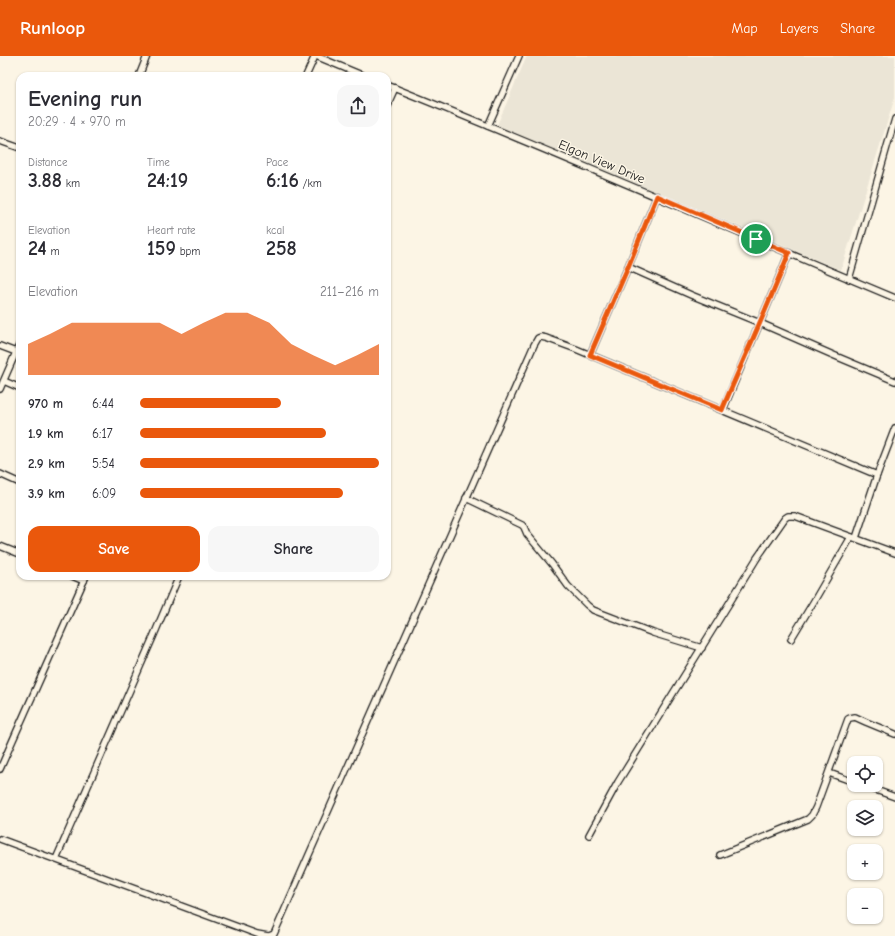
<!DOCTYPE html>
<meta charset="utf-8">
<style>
body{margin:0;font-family:"Comic Neue",sans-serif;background:#f7f7f7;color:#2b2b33;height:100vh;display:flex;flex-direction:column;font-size:15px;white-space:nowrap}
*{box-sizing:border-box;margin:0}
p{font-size:13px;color:#7c7c81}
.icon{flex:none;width:22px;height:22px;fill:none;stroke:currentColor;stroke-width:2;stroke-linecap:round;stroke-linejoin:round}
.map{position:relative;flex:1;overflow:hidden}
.drawer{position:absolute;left:16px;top:16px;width:375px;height:508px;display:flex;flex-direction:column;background:#fff;border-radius:12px;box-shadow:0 1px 3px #0004}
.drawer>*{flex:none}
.tools{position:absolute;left:847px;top:700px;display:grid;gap:8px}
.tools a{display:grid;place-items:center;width:36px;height:36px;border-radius:8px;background:#fff;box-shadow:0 1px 3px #0004;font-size:20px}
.pin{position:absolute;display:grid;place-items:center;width:34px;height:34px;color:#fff;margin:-17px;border:2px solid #fff;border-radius:50%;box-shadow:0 1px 4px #0007}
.round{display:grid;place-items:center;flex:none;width:42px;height:42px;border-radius:12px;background:#f7f7f7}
.overview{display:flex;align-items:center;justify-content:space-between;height:68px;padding:0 12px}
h1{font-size:22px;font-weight:600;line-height:30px}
.stats{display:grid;grid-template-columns:repeat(3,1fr);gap:6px;height:68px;padding:4px 12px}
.stats div{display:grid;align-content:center}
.stats b{font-size:20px;font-weight:600}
.stats small{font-size:11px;font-weight:400}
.stats p{font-size:11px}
.chart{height:112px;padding:8px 12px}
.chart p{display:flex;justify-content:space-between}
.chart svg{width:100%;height:72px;margin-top:4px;fill:#ea580c;opacity:.7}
.button{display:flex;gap:8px;margin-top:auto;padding:8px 12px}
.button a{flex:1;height:46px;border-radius:12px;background:#ea580c;color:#fff;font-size:16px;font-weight:600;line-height:46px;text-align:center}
.button a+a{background:#f7f7f7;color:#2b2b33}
ul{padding:0 12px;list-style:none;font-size:13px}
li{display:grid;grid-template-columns:64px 48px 1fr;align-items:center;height:30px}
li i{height:10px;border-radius:5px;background:#ea580c}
header{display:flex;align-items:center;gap:24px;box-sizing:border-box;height:56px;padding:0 20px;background:#ea580c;color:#fff}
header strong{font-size:19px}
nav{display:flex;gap:22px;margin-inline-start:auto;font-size:14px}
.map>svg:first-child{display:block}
.built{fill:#ebe5d6}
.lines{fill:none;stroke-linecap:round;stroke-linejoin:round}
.minor-casing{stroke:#1c1c1c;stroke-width:8}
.minor{stroke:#fcf5e5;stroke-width:5.5}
.route-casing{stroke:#fff;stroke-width:8}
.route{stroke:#ea580c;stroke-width:5}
.labels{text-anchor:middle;stroke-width:3;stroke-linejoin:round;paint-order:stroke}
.street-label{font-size:13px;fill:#1c1c1c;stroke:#fcf5e5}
</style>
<header>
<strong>Runloop</strong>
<nav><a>Map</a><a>Layers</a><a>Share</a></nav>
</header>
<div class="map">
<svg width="895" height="880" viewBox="0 0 895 880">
<rect width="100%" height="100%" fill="#fcf5e5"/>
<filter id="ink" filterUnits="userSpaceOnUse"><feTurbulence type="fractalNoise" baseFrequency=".025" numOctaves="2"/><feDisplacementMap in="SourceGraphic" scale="8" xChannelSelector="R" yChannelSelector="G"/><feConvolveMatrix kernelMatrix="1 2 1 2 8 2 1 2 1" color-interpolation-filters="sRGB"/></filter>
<g filter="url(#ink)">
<path class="built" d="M 527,0 L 895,0 L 895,41 L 841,214 L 497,69 Z"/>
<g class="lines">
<defs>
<g id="minor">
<path d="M 316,0 L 364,20"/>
<path d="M 139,20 L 147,0"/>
<path d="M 306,20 L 315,0"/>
<path d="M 387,29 C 558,97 725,171 895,242"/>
<path d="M 387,50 L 395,32"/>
<path d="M 488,70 L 519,0"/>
<path d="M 0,85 L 20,92"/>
<path d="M 628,211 L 691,239 L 760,267 L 833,299 L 895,325"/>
<path d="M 849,223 L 895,63"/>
<path d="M 0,290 L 16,296"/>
<path d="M 590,299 L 628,211 L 657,140"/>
<path d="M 4,325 L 20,332"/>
<path d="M 0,333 L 20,287"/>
<path d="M 723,354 C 744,302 768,250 789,197"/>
<path d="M 0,418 L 20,427"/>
<path d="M 466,442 L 522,469 L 524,471 L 527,478 L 552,508 L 568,530 L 587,549 L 593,554 L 653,577 L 702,592"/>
<path d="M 856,482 L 877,419 L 895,372"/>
<path d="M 0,490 L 20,498"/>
<path d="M 72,520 L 84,525"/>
<path d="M 791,583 L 814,545 L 851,481"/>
<path d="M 0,713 L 86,520"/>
<path d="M 829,717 L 854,726"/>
<path d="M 862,729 L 895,741"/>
<path d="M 589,779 L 618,726 L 733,541 L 757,502 L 785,462 L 788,460 L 795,460 L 895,497"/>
<path d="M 0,783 L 257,878 L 268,880"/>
<path d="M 720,799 L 808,763 L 812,759 L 816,751 L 848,663 L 850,662 L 855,661 L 866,666 L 895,678"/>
<path d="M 56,803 L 154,579 L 179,520"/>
<path d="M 269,880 L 274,878 L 534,289 L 538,282 L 541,281 L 546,282 L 576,293 L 877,419"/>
</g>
</defs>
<use href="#minor" class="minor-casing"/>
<use href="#minor" class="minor"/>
</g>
</g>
<g class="lines" filter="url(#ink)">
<defs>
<path id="route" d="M 657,140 L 789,197 C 768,250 744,302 722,354 L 590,299 L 628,211 Z"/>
</defs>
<use href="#route" class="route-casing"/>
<use href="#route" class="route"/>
</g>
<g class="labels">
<g class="street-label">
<text transform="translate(602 105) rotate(23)" y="5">Elgon View Drive</text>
</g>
</g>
</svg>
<div class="tools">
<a><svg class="icon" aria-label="locate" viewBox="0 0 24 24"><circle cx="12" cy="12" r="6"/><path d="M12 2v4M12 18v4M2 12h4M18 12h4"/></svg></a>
<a><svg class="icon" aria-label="layers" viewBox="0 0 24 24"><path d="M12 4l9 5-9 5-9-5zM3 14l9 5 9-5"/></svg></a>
<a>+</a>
<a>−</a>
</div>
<div class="pin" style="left:756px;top:183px;background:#1e9e55"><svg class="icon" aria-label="arrive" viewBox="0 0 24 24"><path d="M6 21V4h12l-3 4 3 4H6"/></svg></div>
<section class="drawer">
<div class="overview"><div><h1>Evening run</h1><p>20:29 · 4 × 970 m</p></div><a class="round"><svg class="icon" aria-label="share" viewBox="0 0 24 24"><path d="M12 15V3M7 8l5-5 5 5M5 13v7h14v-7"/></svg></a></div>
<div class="stats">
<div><p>Distance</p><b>3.88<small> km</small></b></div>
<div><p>Time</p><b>24:19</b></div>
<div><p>Pace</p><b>6:16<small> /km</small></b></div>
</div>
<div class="stats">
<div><p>Elevation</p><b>24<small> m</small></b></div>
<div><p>Heart rate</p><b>159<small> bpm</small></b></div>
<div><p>kcal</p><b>258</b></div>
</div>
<div class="chart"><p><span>Elevation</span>211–216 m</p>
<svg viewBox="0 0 160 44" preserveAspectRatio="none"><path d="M0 44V25L10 19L20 12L30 12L40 12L50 12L60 12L70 19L80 12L90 6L100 6L110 12L120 25L130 32L140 38L150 32L160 25V44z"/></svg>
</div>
<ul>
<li><b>970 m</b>6:44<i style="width:59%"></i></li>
<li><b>1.9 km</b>6:17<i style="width:78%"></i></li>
<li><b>2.9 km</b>5:54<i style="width:100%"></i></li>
<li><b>3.9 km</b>6:09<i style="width:85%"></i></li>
</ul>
<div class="button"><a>Save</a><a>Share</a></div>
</section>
</div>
